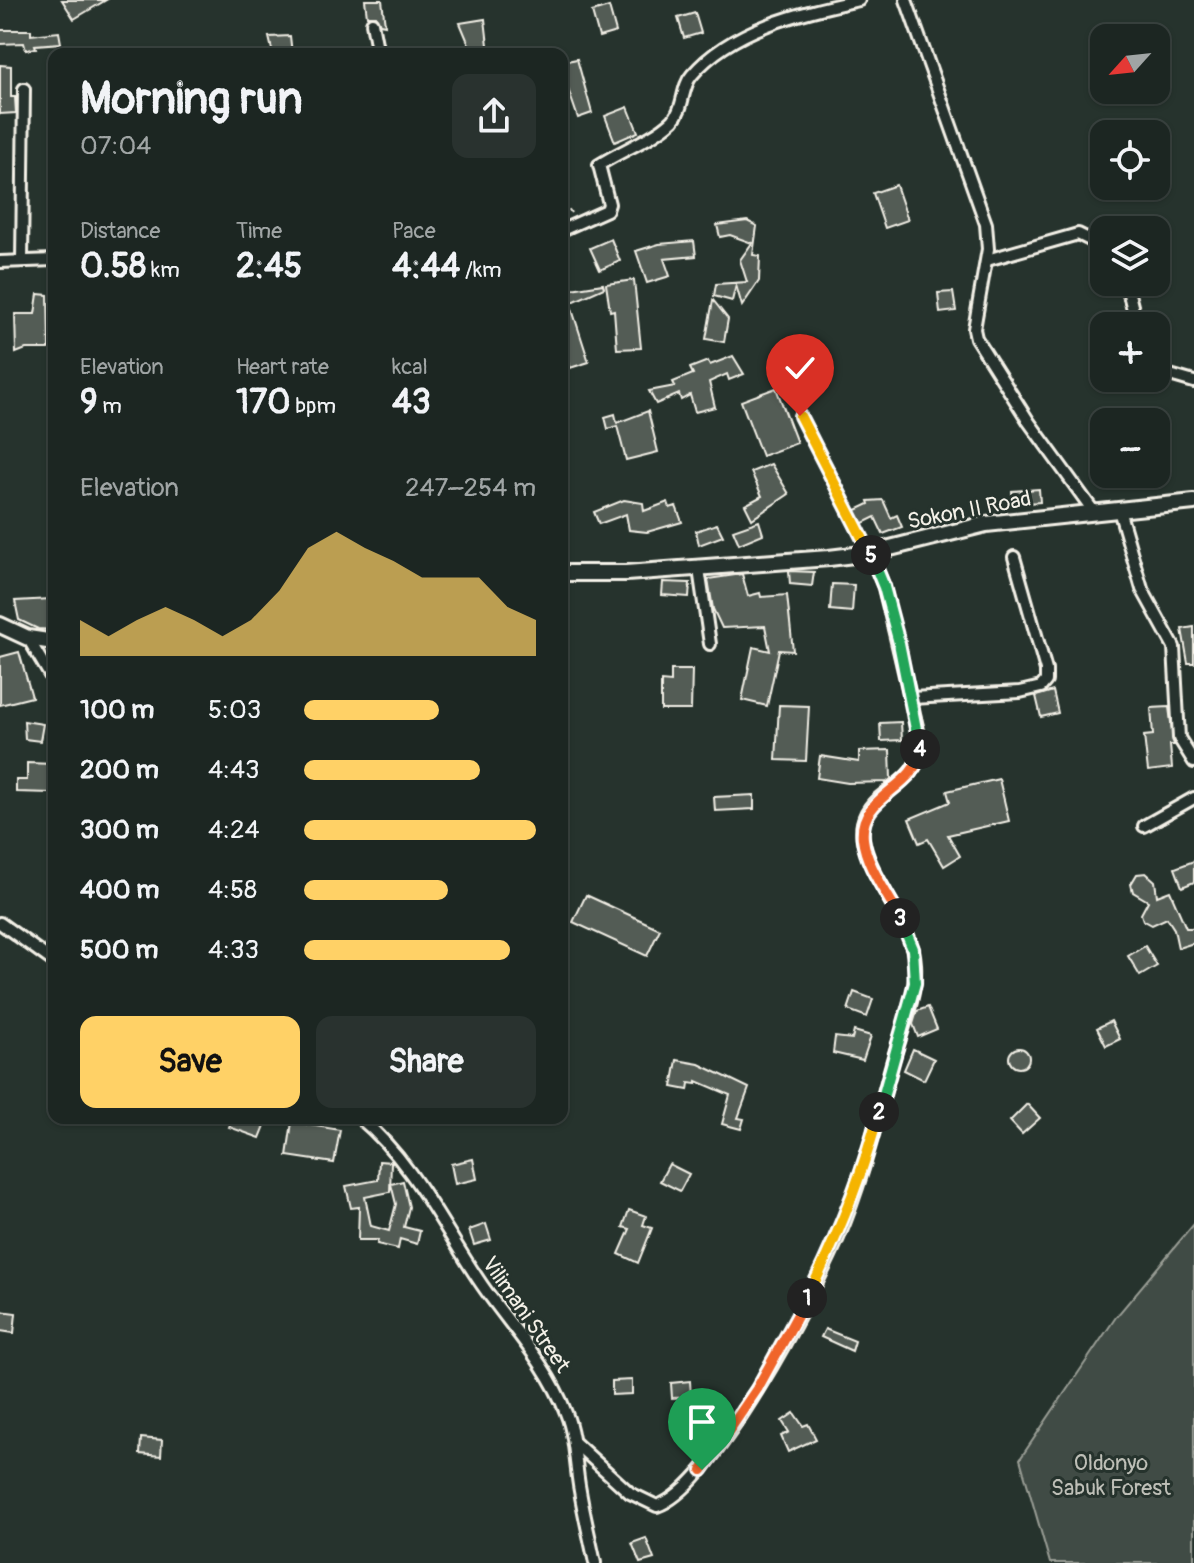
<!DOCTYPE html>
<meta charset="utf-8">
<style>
body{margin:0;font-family:Pangolin,sans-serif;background:#29322f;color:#f1f3f6;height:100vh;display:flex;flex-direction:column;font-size:30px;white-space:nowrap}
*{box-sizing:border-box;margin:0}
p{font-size:26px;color:#a0a5a5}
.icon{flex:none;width:44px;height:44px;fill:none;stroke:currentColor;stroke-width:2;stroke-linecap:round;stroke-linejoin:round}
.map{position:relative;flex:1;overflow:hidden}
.details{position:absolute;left:48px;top:48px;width:520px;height:1076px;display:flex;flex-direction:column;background:#1c2622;border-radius:16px;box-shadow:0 2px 6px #0004,0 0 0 2px #3a4340}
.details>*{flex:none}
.needle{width:52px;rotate:243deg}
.tools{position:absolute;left:1090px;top:24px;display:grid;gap:16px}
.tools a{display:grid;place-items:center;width:80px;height:80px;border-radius:16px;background:#1c2622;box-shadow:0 2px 6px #0004,0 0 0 2px #3a4340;font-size:40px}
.pin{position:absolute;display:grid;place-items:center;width:68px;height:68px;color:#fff;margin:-82px -34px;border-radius:50% 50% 50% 0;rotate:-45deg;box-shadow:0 0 8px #0007}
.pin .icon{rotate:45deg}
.km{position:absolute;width:40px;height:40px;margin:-20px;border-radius:50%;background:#222;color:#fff;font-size:22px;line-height:40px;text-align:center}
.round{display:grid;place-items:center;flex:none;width:84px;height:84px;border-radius:16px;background:#29322f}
.head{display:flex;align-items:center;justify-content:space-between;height:136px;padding:0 32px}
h1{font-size:44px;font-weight:700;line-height:60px}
.metrics{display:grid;grid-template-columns:repeat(3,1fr);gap:12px;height:136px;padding:8px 32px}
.metrics div{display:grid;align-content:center}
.metrics b{font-size:34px;font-weight:700}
.metrics small{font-size:22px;font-weight:400}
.metrics p{font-size:22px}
.chart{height:224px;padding:16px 32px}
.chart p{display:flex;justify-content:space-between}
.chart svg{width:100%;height:144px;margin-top:8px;fill:#ffd166;opacity:.7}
.cta{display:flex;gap:16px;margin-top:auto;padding:16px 32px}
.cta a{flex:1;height:92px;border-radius:16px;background:#ffd166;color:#111;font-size:32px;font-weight:700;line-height:92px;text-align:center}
.cta a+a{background:#29322f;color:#f1f3f6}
ul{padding:0 32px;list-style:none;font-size:26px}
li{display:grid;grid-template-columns:128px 96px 1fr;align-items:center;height:60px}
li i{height:20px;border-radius:10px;background:#ffd166}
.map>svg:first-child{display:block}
.green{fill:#414b45;stroke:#9a9e96;stroke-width:2}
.building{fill:#525c55;stroke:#f4f1e8;stroke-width:2}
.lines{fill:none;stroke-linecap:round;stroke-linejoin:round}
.minor-casing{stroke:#f4f1e8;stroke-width:16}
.tertiary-casing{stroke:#f4f1e8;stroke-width:20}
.path{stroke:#f4f1e8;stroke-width:2;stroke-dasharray:8 6;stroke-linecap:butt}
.minor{stroke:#26332d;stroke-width:10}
.tertiary{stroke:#26332d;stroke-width:14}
.split-1-casing{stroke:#fff;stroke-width:16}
.split-2-casing{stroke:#fff;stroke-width:16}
.split-3-casing{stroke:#fff;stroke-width:16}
.split-4-casing{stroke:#fff;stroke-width:16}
.split-5-casing{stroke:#fff;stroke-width:16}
.split-6-casing{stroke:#fff;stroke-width:16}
.split-1{stroke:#f0652b;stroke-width:10}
.split-2{stroke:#f5b400;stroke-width:10}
.split-3{stroke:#22a559;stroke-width:10}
.split-4{stroke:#f0652b;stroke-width:10}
.split-5{stroke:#22a559;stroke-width:10}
.split-6{stroke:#f5b400;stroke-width:10}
.labels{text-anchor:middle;stroke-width:6;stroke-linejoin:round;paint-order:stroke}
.street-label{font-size:22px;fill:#f4f1e8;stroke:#26332d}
.park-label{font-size:22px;fill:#bebfb7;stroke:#26332d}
</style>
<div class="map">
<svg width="1194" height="1563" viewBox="0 0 1194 1563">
<rect width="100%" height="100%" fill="#26332d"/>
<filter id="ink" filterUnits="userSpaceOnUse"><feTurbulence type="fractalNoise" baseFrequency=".0125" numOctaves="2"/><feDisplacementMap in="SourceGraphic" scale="16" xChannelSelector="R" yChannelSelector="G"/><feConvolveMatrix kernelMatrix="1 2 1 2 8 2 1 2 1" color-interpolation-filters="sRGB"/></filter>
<g filter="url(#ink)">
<path class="green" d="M 1194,1224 L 1194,1563 L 1050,1563 L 1020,1459 L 1116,1317 Z"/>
<g class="building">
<path d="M 62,0 L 106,0 L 74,19 Z"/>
<path d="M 365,0 L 382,0 L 385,25 L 380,24 L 375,16 L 367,16 Z"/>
<path d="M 609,7 L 616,32 L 599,37 L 592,12 Z"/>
<path d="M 695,13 L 701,33 L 684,38 L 678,18 Z"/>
<path d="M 485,19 L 489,54 L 473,54 L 460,23 Z"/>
<path d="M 0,30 L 31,30 L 31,35 L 59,32 L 61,43 L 35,45 L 36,48 L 26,50 L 24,43 L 0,44 Z"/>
<path d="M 290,36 L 292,54 L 273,54 L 269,37 Z"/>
<path d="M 577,59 L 592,113 L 578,118 L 568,89 L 562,91 L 562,62 Z"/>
<path d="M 0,65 L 11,66 L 11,97 L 15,97 L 16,113 L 0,114 Z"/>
<path d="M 628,107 L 638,132 L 615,142 L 605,116 Z"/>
<path d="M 896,185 L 908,220 L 885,228 L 873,193 Z"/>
<path d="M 747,221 L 757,226 L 753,255 L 760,256 L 759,281 L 742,306 L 736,285 L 732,301 L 714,296 L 716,284 L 747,282 L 740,260 L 752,243 L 730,235 L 720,237 L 717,225 Z"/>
<path d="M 611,239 L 620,261 L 600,270 L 590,248 Z"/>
<path d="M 694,241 L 696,256 L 664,259 L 670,276 L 647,283 L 636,251 L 659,244 Z"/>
<path d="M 634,280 L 641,348 L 617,349 L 614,310 L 610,311 L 606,284 Z"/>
<path d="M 603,284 L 604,288 L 570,303 L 589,362 L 570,368 L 562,345 L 562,286 L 565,290 Z"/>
<path d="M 953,292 L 956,311 L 940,313 L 938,293 Z"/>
<path d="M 38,294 L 48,295 L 49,349 L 26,349 L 16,353 L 15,314 L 35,314 Z"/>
<path d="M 713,300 L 728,319 L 724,342 L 706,339 Z"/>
<path d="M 733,356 L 744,374 L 729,380 L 727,374 L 709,382 L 715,407 L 695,412 L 690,395 L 681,400 L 679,394 L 656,404 L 649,391 L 675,386 L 673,382 L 693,374 L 690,368 L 708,361 L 710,365 Z"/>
<path d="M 776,388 L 797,443 L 762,456 L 741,401 Z"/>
<path d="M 648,411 L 658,452 L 626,460 L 617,426 L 608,429 L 605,417 L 615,414 L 617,423 Z"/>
<path d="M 771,464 L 789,494 L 752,519 L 745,505 L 762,496 L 751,472 Z"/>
<path d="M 1039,489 L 1040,502 L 1013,504 L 1012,491 Z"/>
<path d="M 624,500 L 643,503 L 644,511 L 668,502 L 670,508 L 676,506 L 682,522 L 647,532 L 629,530 L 626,514 L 599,524 L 594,512 Z"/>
<path d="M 883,500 L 891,518 L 897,515 L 902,527 L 883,534 L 875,517 L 859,525 L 852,512 L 869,504 L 868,501 Z"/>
<path d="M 759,521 L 763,534 L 739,544 L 733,530 Z"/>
<path d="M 717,524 L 723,536 L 699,545 L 696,531 Z"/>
<path d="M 789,571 L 814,572 L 812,586 L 790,584 Z"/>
<path d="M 742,574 L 748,596 L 760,593 L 761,597 L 787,595 L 793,651 L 779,650 L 767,706 L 742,700 L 753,647 L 770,651 L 765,626 L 722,628 L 713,609 L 708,579 Z"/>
<path d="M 663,582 L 690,583 L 689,597 L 662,595 Z"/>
<path d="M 832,584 L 854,585 L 852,612 L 830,610 Z"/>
<path d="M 51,599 L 54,630 L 38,629 L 19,620 L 15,601 Z"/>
<path d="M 1194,627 L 1194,663 L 1188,663 L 1182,629 Z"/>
<path d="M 19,652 L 32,697 L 0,705 L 0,657 Z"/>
<path d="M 671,670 L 692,670 L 691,710 L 661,710 L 661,681 L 671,682 Z"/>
<path d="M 1053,691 L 1058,713 L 1041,717 L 1036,696 Z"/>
<path d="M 779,705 L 809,706 L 806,761 L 776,760 Z"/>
<path d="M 1169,707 L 1174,745 L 1170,745 L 1172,768 L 1148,771 L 1144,736 L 1153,735 L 1151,708 Z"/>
<path d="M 24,721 L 43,724 L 40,741 L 25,739 Z"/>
<path d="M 901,722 L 902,740 L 881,741 L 880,723 Z"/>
<path d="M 890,750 L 891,779 L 887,782 L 848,783 L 817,778 L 820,756 L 859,762 L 859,751 Z"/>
<path d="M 27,763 L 53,764 L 52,793 L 16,792 L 16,780 L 27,780 Z"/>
<path d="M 999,779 L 1009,821 L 948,835 L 960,856 L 944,866 L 928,839 L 919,843 L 909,819 L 950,802 L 947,791 Z"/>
<path d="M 754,795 L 754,809 L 715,811 L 714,797 Z"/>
<path d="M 1194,861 L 1194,882 L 1182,887 L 1175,868 Z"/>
<path d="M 1146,873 L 1155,881 L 1157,896 L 1170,891 L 1186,928 L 1194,928 L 1194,943 L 1178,948 L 1174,929 L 1167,918 L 1152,925 L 1143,920 L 1141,914 L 1148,901 L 1133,892 L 1131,884 L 1137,874 Z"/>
<path d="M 586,895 L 660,929 L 647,956 L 573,922 Z"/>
<path d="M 1145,946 L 1157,966 L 1140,976 L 1128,956 Z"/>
<path d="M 854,992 L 873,999 L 867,1017 L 848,1010 Z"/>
<path d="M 928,1007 L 937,1029 L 918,1037 L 913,1024 L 917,1011 Z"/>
<path d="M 1111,1021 L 1120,1039 L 1106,1046 L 1097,1028 Z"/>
<path d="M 854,1031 L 871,1036 L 863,1060 L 833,1053 L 835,1037 L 852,1039 Z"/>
<circle cx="1019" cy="1058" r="10"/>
<path d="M 913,1049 L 934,1059 L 924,1080 L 904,1070 Z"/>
<path d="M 677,1060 L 699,1064 L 749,1088 L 738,1118 L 744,1119 L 741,1129 L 722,1124 L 730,1095 L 697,1081 L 697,1084 L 689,1083 L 688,1090 L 672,1087 Z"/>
<path d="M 1027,1104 L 1040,1118 L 1022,1134 L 1010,1121 Z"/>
<path d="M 233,1118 L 268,1118 L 260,1138 L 229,1127 Z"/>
<path d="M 292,1122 L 340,1130 L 334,1163 L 287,1156 Z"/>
<path d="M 473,1159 L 477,1179 L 455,1184 L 451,1164 Z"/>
<path d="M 379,1161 L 391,1162 L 390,1192 L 365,1197 L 371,1226 L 389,1231 L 396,1204 L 391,1184 L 403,1181 L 409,1207 L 404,1227 L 420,1231 L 417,1244 L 400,1239 L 398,1249 L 377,1244 L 378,1240 L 358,1240 L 359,1207 L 351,1208 L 346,1186 L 378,1180 Z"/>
<path d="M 669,1164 L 689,1174 L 680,1191 L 660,1181 Z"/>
<path d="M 629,1210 L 646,1216 L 643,1225 L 652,1228 L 638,1263 L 619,1254 L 630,1229 L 623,1227 Z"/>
<path d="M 486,1224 L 491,1240 L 474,1245 L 469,1230 Z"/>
<path d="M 0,1311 L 16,1313 L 14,1333 L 0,1331 Z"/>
<path d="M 825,1329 L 855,1341 L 852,1351 L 821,1337 Z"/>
<path d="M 632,1380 L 632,1394 L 612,1395 L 612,1381 Z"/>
<path d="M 690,1381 L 691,1397 L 672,1398 L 671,1383 Z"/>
<path d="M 794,1413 L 803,1426 L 808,1424 L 816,1439 L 788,1452 L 781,1436 L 789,1432 L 782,1421 Z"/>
<path d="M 141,1438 L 162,1440 L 161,1456 L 140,1454 Z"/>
<path d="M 646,1538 L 654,1559 L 640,1563 L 632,1543 Z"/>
</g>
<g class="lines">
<defs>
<g id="minor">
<path d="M 906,0 L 986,224 L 988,249 L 974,329 L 976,338 L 1029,422 L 1094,512"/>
<path d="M 372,23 L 378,54"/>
<path d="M 562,230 L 607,210 L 609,204 L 599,165 C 622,150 653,139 673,120 C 685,107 681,87 692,75 C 732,28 801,13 859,0"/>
<path d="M 987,260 L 1078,234 L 1104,247"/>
<path d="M 22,261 L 24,89"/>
<path d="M 0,262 L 54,260"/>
<path d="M 1126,282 L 1137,326"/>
<path d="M 1156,371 L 1194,382"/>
<path d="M 1119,510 L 1142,589 L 1174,647 L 1179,738 L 1194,762"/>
<path d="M 699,569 L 710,644"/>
<path d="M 28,638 L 54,682"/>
<path d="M 912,698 L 1020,692 L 1041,687 L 1046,681 L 1046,670 L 1014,557"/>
<path d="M 1144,826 L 1194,798"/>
<path d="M 0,923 L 54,962"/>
<path d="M 360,1118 C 414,1163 443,1228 482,1285 C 511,1327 548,1365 566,1413 C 576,1438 575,1465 580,1491 C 584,1515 590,1539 595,1563"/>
<path d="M 574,1442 L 630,1493 L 657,1506 C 715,1486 812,1297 838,1238 C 862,1182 876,1122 892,1064 C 901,1031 917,998 915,964 C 913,919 855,863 863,823 C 871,787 918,789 921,743 L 884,587 L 870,553"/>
</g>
<g id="tertiary">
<path d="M 562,573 L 626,573 L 829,558 L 870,553 L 986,524 L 1194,502"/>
<path d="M 0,625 L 28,638 L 54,642"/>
</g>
</defs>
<use href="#minor" class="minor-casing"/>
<use href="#tertiary" class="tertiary-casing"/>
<g class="path">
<path d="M 562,197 L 571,213"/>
<path d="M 800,416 L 861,538"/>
</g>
<use href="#minor" class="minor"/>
<use href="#tertiary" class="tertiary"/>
</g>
</g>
<g class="lines" filter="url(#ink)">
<defs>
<path id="split-1" d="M 702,1470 L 757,1389 L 807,1298"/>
<path id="split-2" d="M 807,1298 C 837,1238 862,1177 879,1112"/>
<path id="split-3" d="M 879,1112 L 915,983 L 913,949 L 900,918"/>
<path id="split-4" d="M 900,918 C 888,894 866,866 863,839 C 858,794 918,789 920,749"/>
<path id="split-5" d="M 871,555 L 884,587 L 899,643 L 920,749"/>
<path id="split-6" d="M 800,416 L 871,555"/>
</defs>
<use href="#split-1" class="split-1-casing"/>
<use href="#split-2" class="split-2-casing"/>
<use href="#split-3" class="split-3-casing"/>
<use href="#split-4" class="split-4-casing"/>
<use href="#split-5" class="split-5-casing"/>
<use href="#split-6" class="split-6-casing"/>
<use href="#split-1" class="split-1"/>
<use href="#split-2" class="split-2"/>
<use href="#split-3" class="split-3"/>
<use href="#split-4" class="split-4"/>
<use href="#split-5" class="split-5"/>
<use href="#split-6" class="split-6"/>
</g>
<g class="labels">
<g class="street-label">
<text transform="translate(969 509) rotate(-11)" y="8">Sokon II Road</text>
<text transform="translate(527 1314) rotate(55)" y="8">Vilimani Street</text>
</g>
<g class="park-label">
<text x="1111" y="1470">Oldonyo<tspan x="1111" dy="25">Sabuk Forest</tspan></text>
</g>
</g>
</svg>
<div class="tools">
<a><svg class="needle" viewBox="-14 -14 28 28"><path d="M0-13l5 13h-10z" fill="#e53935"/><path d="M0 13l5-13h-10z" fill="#a0a5a5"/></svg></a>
<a><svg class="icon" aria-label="locate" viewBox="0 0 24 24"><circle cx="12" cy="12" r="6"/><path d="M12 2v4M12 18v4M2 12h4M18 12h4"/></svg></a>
<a><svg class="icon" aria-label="layers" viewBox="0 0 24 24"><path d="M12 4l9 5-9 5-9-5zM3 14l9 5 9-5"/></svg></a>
<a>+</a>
<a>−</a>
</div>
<div class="pin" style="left:702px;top:1470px;background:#1e9e55"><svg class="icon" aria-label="arrive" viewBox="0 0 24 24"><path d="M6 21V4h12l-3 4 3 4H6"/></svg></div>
<div class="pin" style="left:800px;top:416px;background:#d93025"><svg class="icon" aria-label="check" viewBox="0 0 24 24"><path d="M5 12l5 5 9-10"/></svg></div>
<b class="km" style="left:807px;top:1298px">1</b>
<b class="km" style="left:879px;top:1112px">2</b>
<b class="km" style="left:900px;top:918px">3</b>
<b class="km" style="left:920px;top:749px">4</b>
<b class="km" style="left:871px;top:555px">5</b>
<section class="details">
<div class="head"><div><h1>Morning run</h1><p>07:04</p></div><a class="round"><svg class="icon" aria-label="share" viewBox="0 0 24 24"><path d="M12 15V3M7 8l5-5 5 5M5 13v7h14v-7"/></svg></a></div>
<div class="metrics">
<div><p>Distance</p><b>0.58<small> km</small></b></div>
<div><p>Time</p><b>2:45</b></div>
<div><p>Pace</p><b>4:44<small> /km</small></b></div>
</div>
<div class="metrics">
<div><p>Elevation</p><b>9<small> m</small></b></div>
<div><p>Heart rate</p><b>170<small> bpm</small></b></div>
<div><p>kcal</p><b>43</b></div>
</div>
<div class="chart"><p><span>Elevation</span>247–254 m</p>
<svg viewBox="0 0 160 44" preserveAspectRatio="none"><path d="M0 44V33L10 38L20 33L30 29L40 33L50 38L60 33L70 24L80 11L90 6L100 11L110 15L120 20L130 20L140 20L150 29L160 33V44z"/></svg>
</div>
<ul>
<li><b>100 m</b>5:03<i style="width:58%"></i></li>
<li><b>200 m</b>4:43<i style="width:76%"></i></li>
<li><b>300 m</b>4:24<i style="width:100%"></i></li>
<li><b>400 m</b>4:58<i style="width:62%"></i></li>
<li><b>500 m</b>4:33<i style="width:89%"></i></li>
</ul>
<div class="cta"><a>Save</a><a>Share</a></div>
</section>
</div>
